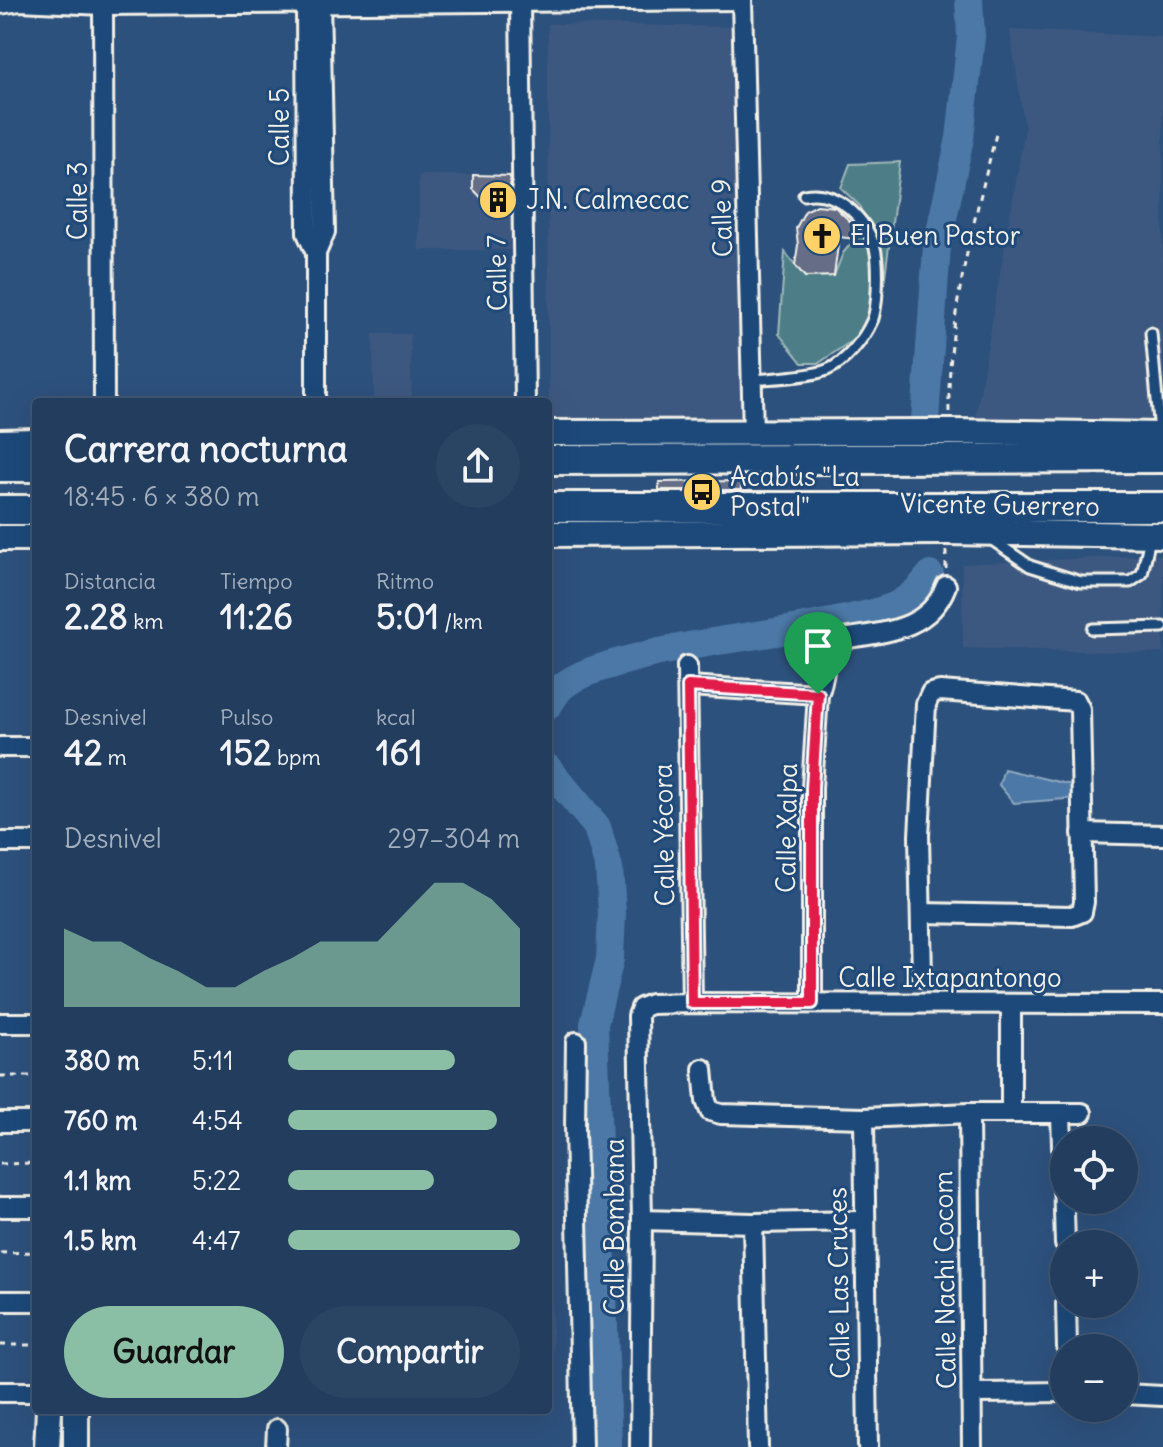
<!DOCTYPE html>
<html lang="es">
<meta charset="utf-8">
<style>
body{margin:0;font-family:Delius,sans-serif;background:#2a4464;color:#f1f3f6;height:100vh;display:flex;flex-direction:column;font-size:30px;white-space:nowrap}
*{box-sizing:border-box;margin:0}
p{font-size:26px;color:#a2aebc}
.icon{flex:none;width:44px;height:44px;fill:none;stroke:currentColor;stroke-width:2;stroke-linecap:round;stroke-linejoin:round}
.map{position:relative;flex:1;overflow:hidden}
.panel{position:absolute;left:32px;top:398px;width:520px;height:1016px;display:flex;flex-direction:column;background:#223d5e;border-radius:8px;box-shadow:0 8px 32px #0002,0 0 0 2px #3f5673}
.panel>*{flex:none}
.fabs{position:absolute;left:1050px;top:1126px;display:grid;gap:16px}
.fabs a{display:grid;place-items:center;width:88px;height:88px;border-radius:50%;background:#223d5e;box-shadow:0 8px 32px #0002,0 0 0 2px #3f5673;font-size:40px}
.pin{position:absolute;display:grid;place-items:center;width:68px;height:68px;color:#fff;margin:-82px -34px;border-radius:50% 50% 50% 0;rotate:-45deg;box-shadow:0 0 8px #0007}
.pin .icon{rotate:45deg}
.round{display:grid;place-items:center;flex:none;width:84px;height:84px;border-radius:42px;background:#2a4464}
.summary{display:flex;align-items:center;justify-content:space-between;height:136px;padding:0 32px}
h1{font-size:36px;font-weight:700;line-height:60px}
.stats{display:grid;grid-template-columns:repeat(3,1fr);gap:12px;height:136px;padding:8px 32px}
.stats div{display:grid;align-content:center}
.stats b{font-size:34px;font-weight:700}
.stats small{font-size:22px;font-weight:400}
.stats p{font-size:22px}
.chart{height:224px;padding:16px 32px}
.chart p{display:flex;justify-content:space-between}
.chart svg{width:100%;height:144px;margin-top:8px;fill:#8abfa5;opacity:.7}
.cta{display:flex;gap:16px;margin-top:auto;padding:16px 32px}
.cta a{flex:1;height:92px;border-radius:48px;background:#8abfa5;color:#111;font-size:32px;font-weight:700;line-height:92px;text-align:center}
.cta a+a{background:#2a4464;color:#f1f3f6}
ul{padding:0 32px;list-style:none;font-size:26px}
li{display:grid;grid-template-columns:128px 96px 1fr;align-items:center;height:60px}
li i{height:20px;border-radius:10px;background:#8abfa5}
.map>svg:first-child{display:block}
.built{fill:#3e5980}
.green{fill:#4e7e88;stroke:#a1b8b8;stroke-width:2}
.water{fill:#4b78a6;stroke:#8fa8c0;stroke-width:2}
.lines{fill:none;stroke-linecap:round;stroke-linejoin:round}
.river{stroke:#4b78a6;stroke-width:28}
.building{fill:#656d87;stroke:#f4f1e8;stroke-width:2}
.lane-casing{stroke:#f4f1e8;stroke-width:15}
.street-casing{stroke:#f4f1e8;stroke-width:24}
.secondary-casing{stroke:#f4f1e8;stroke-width:30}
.primary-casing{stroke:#f4f1e8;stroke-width:34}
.path{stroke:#f4f1e8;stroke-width:3;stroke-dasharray:6 6;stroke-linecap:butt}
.lane{stroke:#1f4a7a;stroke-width:9}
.street{stroke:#1f4a7a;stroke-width:18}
.secondary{stroke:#1f4a7a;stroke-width:24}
.primary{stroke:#1f4a7a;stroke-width:28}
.route-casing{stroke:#fff;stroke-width:16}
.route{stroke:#e11d48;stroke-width:10}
.labels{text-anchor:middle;stroke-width:6;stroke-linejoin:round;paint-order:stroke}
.street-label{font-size:26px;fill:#f4f1e8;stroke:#1f4a7a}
.poi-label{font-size:26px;fill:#f4f1e8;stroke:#1f4a7a;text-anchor:start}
</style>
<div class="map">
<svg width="1163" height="1447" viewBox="0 0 1163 1447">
<rect width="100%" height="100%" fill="#2d517d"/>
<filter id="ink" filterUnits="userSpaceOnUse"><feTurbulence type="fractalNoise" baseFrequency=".0125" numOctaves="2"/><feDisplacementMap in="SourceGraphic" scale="16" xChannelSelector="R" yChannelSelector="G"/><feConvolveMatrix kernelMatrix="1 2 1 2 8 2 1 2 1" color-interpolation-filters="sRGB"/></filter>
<g filter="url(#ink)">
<g class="built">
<path d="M 548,24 L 736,27 L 744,432 L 549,430 Z"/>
<path d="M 1010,30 L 1163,37 L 1163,421 L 975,421 L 1025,129 Z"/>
<path d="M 419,175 L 512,176 L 512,250 L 419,250 Z"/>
<path d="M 373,334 L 410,334 L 412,402 L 378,402 L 374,397 Z"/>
<path d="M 1163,555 L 1163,653 L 963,648 L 962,564 Z"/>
<path d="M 548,1187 L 549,1187 L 554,1391 L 548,1391 Z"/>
</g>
<path class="green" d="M 900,162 L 879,322 L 819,363 L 802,363 L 779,334 L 785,252 L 805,277 L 834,276 L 843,253 L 855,239 L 861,207 L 841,188 L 850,164 Z"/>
<path class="water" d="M 1004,769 L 1080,787 L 1078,798 L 1014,803 L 999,785 Z"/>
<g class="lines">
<g class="river">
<path d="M 925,420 L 937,246 L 960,138 L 971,37 L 969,0"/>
<path d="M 548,706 C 552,700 557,691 563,686 C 576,675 596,669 613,664 C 687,641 765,637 841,620 C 881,611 905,610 930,575"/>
<path d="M 548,768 L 597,827 L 609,868 L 612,913 L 610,959 L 594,1024 L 608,1447"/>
</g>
</g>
<g class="building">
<path d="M 473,175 L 510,176 L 511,212 L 495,212 L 473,189 Z"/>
<path d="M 817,205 L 835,207 L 857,228 L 855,239 L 839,237 L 834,276 L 805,277 L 795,265 L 798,245 L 796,228 L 805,211 Z"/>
<path d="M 741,481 L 741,490 L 659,490 L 659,482 Z"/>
</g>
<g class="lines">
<defs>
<g id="lane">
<path d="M 1151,333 L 1160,433"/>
<path d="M 753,380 C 772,378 810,377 827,370 C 845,363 864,339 872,321 C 878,307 879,264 875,248 C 866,218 836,188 804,195"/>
<path d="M 991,539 L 1030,566 L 1081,582 L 1130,582 L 1142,574 L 1150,538"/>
<path d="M 1093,629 L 1163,627"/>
</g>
<g id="street">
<path d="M 103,0 L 104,402"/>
<path d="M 306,0 L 307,233 L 316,253"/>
<path d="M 520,0 L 525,402"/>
<path d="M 742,0 L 753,434"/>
<path d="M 0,4 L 20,1 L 103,5 L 742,0"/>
<path d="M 316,402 L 316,253 L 325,232 L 320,0"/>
<path d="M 687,666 L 692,1003"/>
<path d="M 688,686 L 818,694"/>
<path d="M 0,747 L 36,747"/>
<path d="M 1082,833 L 1163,835"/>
<path d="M 0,842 L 36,842"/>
<path d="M 921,913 L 1072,916 L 1082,912 L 1084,902 L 1080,709 L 1076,701 L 940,691 L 931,693 L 926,704 L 919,836 L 922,977"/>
<path d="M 812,1003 L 812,788 L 818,694 C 826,677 823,662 829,645 L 837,640 C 880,632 928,633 946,586"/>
<path d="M 0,1023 L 36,1023"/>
<path d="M 576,1042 L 575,1127 L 582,1447"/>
<path d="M 703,1069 L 706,1101 L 710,1111 L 721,1114 L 864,1118 L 969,1113 L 1082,1113"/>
<path d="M 1011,1112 L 1011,1005"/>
<path d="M 969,1113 L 972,1447"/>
<path d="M 1061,1114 L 1065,1244"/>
<path d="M 864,1118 L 868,1447"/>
<path d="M 0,1122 L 36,1122"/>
<path d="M 0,1207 L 36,1207"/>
<path d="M 642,1220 L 753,1223 L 863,1221"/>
<path d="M 753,1223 L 758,1447"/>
<path d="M 0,1301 L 36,1301"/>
<path d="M 1066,1304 L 1067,1348"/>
<path d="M 0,1392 L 36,1392"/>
<path d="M 973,1393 L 1064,1392"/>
<path d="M 1124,1394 L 1163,1396"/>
<path d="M 276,1447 L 277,1429"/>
<path d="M 640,1447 L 642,1220 L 638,1016 L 641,1008 L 651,1004 L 692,1003 L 1163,1004"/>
</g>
<g id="secondary">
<path d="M 548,433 L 950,432 L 1163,435"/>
<path d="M 0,442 L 36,441"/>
<path d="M 548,534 L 945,532 L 1163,535"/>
<path d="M 0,538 L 36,538"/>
<path d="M 76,1410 L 76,1447"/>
<path d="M 47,1447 L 49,1410"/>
</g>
<g id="primary">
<path d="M 548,460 L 1163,458"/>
<path d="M 0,467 L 36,467"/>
<path d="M 548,507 L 1163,507"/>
<path d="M 0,510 L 36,510"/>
</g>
</defs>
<use href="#lane" class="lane-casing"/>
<use href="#street" class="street-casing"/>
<use href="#secondary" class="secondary-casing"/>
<use href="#primary" class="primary-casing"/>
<g class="path">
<path d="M 949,412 C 947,316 974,223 997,130"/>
<path d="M 946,551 L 946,572"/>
<path d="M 0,1076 L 36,1076"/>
<path d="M 0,1164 L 36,1163"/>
<path d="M 0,1253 L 36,1252"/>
<path d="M 0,1345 L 36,1345"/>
</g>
<use href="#lane" class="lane"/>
<use href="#street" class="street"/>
<use href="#secondary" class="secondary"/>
<use href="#primary" class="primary"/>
</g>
</g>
<g class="lines" filter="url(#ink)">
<defs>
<path id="route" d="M 688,686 L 818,694 L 812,788 L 812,1003 L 692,1003 Z"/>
</defs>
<use href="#route" class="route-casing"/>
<use href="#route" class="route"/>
</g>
<defs>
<symbol id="building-disc" viewBox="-11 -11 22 22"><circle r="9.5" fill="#ffd166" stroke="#1f4a7a"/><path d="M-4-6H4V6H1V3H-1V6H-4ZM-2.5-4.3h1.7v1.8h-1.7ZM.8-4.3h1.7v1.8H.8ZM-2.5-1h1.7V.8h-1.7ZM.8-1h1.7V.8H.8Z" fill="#111"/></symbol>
<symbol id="church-disc" viewBox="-11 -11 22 22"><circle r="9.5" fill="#ffd166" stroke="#1f4a7a"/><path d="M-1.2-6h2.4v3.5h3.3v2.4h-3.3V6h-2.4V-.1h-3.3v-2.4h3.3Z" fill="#111"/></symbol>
<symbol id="bus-disc" viewBox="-11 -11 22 22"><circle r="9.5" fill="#ffd166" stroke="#1f4a7a"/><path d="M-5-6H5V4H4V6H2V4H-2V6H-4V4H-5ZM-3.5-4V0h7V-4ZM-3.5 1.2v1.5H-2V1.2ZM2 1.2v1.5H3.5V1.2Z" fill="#111"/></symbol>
</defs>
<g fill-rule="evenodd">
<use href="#building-disc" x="476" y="178" width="44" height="44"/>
<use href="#church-disc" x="800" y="214" width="44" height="44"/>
<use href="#bus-disc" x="680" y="470" width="44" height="44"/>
</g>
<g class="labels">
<g class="street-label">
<text transform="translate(280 127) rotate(-90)" y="9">Calle 5</text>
<text transform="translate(78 201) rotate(-90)" y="9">Calle 3</text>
<text transform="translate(722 218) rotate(-92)" y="9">Calle 9</text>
<text transform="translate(497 273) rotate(-91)" y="9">Calle 7</text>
<text transform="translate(1000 505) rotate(1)" y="9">Vicente Guerrero</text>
<text transform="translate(787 828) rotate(-89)" y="9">Calle Xalpa</text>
<text transform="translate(664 835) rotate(-91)" y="9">Calle Yécora</text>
<text x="950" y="987">Calle Ixtapantongo</text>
<text transform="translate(615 1227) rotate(-90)" y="9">Calle Bombana</text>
<text transform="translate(945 1280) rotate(-91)" y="9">Calle Nachi Cocom</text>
<text transform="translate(839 1283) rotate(-91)" y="9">Calle Las Cruces</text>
</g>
<g class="poi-label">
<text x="526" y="209">J.N. Calmecac</text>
<text x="850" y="245">El Buen Pastor</text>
<text x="730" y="486">Acabús "La<tspan x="730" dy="30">Postal"</tspan></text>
</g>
</g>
</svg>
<div class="fabs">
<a><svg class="icon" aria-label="locate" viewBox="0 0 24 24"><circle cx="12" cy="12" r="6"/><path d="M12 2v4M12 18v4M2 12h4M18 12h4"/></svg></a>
<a>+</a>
<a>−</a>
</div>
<div class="pin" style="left:818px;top:694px;background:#1e9e55"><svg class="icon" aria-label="arrive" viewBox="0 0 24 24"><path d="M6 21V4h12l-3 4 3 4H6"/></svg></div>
<section class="panel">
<div class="summary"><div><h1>Carrera nocturna</h1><p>18:45 · 6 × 380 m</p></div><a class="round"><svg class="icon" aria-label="share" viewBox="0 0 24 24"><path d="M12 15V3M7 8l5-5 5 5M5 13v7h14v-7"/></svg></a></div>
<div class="stats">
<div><p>Distancia</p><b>2.28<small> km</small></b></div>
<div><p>Tiempo</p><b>11:26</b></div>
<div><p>Ritmo</p><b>5:01<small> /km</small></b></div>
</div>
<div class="stats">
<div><p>Desnivel</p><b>42<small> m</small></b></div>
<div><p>Pulso</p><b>152<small> bpm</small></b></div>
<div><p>kcal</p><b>161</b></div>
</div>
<div class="chart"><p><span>Desnivel</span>297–304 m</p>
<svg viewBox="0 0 160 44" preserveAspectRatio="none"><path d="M0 44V20L10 24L20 24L30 29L40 33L50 38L60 38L70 33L80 29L90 24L100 24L110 24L120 15L130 6L140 6L150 11L160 20V44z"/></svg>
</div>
<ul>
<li><b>380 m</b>5:11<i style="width:72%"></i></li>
<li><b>760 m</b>4:54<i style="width:90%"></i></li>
<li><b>1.1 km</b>5:22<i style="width:63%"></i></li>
<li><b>1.5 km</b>4:47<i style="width:100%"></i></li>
</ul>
<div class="cta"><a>Guardar</a><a>Compartir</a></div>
</section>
</div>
